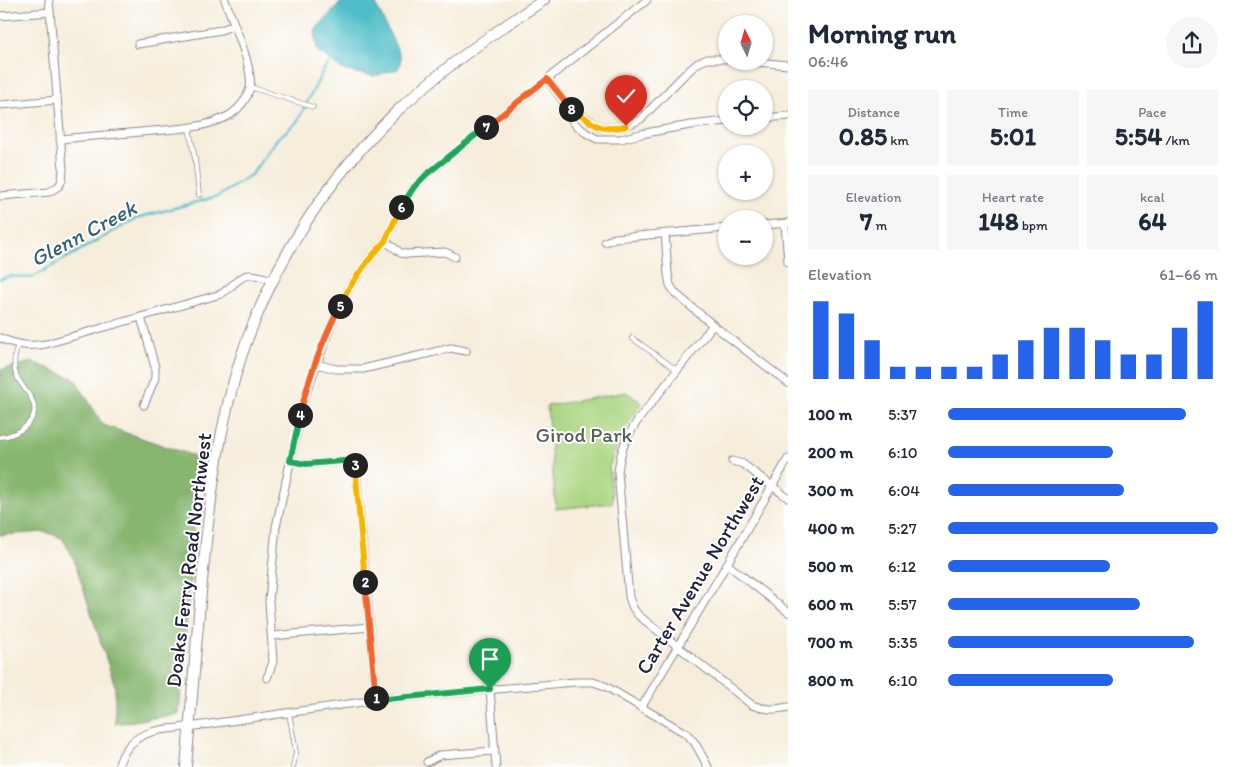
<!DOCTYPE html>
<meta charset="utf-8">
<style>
body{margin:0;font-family:Itim,sans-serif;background:#f6f6f7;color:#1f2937;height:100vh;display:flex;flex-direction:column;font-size:19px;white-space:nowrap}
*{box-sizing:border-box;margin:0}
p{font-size:16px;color:#747a83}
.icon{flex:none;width:28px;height:28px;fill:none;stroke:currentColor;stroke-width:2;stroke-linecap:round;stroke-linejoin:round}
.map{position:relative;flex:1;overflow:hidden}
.panel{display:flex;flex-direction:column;background:#fff;width:450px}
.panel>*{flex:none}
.needle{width:32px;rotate:355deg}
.controls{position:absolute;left:718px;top:15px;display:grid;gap:10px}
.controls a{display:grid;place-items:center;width:55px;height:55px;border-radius:50%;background:#fff;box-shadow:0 1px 4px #0004;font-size:25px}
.pin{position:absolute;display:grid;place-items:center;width:42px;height:42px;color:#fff;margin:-51px -21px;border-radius:50% 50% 50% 0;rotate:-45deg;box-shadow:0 0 5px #0007}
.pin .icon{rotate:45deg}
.km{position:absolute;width:25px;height:25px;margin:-12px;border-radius:50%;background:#222;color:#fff;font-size:14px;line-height:25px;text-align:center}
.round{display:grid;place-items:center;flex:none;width:52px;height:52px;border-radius:26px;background:#f6f6f7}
.headline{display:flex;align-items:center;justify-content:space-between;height:85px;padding:0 20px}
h1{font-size:28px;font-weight:700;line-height:38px}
.metrics{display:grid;grid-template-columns:repeat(3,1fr);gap:8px;height:85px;padding:5px 20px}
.metrics div{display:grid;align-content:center;border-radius:0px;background:#f6f6f7;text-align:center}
.metrics b{font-size:25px;font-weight:700}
.metrics small{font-size:14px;font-weight:400}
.metrics p{font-size:14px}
.chart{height:140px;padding:10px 20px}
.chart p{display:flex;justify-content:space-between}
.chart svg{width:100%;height:90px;margin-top:5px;stroke:#2563eb;stroke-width:6}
ul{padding:0 20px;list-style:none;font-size:16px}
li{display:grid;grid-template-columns:80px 60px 1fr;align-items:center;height:38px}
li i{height:12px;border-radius:6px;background:#2563eb}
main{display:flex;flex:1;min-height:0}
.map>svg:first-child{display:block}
.green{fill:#aad581;stroke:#667c5e}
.forest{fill:#87b66f;stroke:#546c55}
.water{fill:#50bdc8;stroke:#397082}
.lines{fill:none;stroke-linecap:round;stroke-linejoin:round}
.stream{stroke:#50bdc8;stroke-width:2.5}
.service-casing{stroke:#8c888b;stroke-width:5.5}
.minor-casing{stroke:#8c888b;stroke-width:9}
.secondary-casing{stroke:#8c888b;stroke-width:12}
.service{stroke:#fff;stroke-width:4}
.minor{stroke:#fff;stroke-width:7}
.secondary{stroke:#fff;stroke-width:10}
.split-1-casing{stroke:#fff;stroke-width:10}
.split-2-casing{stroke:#fff;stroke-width:10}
.split-3-casing{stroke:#fff;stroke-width:10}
.split-4-casing{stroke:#fff;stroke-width:10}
.split-5-casing{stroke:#fff;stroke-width:10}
.split-6-casing{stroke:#fff;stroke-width:10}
.split-7-casing{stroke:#fff;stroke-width:10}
.split-8-casing{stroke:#fff;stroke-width:10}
.split-9-casing{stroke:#fff;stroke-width:10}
.split-1{stroke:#22a559;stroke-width:6}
.split-2{stroke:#f0652b;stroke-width:6}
.split-3{stroke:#f5b400;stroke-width:6}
.split-4{stroke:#22a559;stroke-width:6}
.split-5{stroke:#f0652b;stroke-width:6}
.split-6{stroke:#f5b400;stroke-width:6}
.split-7{stroke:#22a559;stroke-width:6}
.split-8{stroke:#f0652b;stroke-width:6}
.split-9{stroke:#f5b400;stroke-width:6}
.labels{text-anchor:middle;stroke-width:4;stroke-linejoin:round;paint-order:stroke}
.park-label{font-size:21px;fill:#526154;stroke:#fff}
.street-label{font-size:21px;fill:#22223b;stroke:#fff}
.water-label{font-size:22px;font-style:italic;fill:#346073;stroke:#fff}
</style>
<main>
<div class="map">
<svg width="788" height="767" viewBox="0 0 788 767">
<rect width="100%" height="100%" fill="#fff"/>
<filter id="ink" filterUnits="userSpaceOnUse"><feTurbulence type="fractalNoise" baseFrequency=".02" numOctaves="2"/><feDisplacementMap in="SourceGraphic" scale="10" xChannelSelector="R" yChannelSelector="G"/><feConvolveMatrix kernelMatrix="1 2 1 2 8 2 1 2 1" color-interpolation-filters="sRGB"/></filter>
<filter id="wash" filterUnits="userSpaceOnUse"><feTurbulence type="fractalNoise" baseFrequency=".0096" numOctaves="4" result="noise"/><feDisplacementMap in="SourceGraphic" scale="20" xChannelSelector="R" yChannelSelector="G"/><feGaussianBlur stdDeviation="1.12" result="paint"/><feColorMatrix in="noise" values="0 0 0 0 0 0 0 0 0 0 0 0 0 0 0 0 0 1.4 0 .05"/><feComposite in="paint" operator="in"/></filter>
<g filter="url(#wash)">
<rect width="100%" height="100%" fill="#f6eddb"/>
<path class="green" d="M 626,392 L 642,403 L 623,431 L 609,467 L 613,503 L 556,509 L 547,406 Z"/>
<path class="forest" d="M 33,362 L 75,379 L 103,425 L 200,458 L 179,714 L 115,724 L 115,686 L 73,557 L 62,538 L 46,532 L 0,535 L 0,370 Z"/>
<path class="water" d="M 343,0 L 374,0 L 400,56 C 401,61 401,65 398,69 L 374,76 L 346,71 L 335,65 L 327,57 L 319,53 L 317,48 L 315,30 Z"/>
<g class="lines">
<path class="stream" d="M 0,279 L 10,276 L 31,278 L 137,218 L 219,196 L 252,174 L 277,139 L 297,122 L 324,69 L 334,59"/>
</g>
</g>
<g filter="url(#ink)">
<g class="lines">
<defs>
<g id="service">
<path d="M 250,87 L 313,107"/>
<path d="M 189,128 L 195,159 L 199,195"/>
<path d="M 632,338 L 677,370"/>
<path d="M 0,437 C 10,436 20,432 27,425 C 48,403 19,390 15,371 C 13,362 15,353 18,344"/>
<path d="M 289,713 L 296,752 L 293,767"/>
</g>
<g id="minor">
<path d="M 0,16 L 50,12"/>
<path d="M 138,44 L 221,30 L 234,25"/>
<path d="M 746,61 L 788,65"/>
<path d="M 547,79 L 569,109"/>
<path d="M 0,105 L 57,100"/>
<path d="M 569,109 L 579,113 L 599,127 L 611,128 L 626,126 L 641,119 L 684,75 L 698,63 L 707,59 L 726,59"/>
<path d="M 569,109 L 570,116 L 575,124 L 586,133 L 597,139 L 621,139 L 641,134 L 667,129 L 691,125 L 726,121"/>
<path d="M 764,118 L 788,116"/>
<path d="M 60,139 C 91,136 121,134 152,131 C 177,129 207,128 230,115 C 239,109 247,99 250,88 C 254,69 232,20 225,0"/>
<path d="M 0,196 L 49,192 L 59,186 L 62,180 L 63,169 L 49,0"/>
<path d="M 785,224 L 788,262"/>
<path d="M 764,225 L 788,223"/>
<path d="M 665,233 L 668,274 L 670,285 L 676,294 L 713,325 L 788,383"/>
<path d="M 385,241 L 401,253 L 406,254 L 445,252 L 455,257"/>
<path d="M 605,242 L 615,238 L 726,228"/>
<path d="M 141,317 L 155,367 L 155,378 L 144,405"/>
<path d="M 713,325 L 638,420 C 625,440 621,448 618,472 L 629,597 L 633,608 L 638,615 L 752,705 C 766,710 774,710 788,707"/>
<path d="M 0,338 C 17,345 28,347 46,344 L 221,294 C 229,289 240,276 248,275 C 256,274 265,278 272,280"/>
<path d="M 316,364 L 336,369 L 363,369 L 451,348 L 466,351"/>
<path d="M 290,461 L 306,464 L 355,460 L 376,700"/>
<path d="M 732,461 L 743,464 L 788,498"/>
<path d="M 727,564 L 788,612"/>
<path d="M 272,636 L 369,627"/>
<path d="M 267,678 L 273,662 L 269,601 L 276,527 L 304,399 L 332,323 L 349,288 L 367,262 L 385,241 L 403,204 L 414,187 L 427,174 L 647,0"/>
<path d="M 490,689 L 496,767"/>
<path d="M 641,708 L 727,564 L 788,459"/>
<path d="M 427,762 L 440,755 L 494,751"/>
<path d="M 118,767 C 129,730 156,730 189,727 L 376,700 L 575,682 L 593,682 L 605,686 L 687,734 L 695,743 L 708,767"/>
</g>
<path id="secondary" d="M 186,767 C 192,698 197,630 204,561 C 211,492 220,421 242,354 C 274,262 325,182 394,114 C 440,70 491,34 544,0"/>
</defs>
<use href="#service" class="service-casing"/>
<use href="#minor" class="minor-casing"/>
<use href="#secondary" class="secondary-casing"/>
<use href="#service" class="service"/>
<use href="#minor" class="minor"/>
<use href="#secondary" class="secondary"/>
</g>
</g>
<g class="lines" filter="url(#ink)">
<defs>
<path id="split-1" d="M 376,698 L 376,700 L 490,689"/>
<path id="split-2" d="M 365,582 L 376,698"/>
<path id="split-3" d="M 355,465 L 365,582"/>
<path id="split-4" d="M 300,415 L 290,461 L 306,464 L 355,460 L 355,465"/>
<path id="split-5" d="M 300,415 C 308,378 323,340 340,306"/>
<path id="split-6" d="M 340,306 L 349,288 L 367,262 L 385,241 L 401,207"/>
<path id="split-7" d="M 401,207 L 414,187 L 427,174 L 486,127"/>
<path id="split-8" d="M 486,127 L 547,79 L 571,109"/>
<path id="split-9" d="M 571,109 C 581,113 588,122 598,126 C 607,130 617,128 626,126"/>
</defs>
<use href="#split-1" class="split-1-casing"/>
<use href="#split-2" class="split-2-casing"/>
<use href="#split-3" class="split-3-casing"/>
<use href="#split-4" class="split-4-casing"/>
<use href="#split-5" class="split-5-casing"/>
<use href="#split-6" class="split-6-casing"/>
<use href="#split-7" class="split-7-casing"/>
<use href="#split-8" class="split-8-casing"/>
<use href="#split-9" class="split-9-casing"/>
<use href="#split-1" class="split-1"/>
<use href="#split-2" class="split-2"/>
<use href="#split-3" class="split-3"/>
<use href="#split-4" class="split-4"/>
<use href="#split-5" class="split-5"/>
<use href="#split-6" class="split-6"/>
<use href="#split-7" class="split-7"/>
<use href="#split-8" class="split-8"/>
<use href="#split-9" class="split-9"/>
</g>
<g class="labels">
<g class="park-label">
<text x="584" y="442">Girod Park</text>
</g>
<g class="street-label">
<text transform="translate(189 560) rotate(-83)" y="7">Doaks Ferry Road Northwest</text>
<text transform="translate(700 575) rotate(-59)" y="7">Carter Avenue Northwest</text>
</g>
<g class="water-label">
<text transform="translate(83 233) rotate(-28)" y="8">Glenn Creek</text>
</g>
</g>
</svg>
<div class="controls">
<a><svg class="needle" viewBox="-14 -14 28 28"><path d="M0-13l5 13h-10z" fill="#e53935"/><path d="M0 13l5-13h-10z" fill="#747a83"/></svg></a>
<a><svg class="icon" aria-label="locate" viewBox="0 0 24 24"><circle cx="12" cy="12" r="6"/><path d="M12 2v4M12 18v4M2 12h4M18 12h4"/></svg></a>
<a>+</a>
<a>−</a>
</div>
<div class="pin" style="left:490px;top:689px;background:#1e9e55"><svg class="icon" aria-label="arrive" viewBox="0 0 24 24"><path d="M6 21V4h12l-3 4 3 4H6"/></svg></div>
<div class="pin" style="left:626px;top:126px;background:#d93025"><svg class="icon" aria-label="check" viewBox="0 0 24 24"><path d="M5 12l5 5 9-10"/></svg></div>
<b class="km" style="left:376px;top:698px">1</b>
<b class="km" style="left:365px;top:582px">2</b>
<b class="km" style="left:355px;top:465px">3</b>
<b class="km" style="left:300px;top:415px">4</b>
<b class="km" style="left:340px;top:306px">5</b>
<b class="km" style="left:401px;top:207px">6</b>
<b class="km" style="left:486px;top:127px">7</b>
<b class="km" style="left:571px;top:109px">8</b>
</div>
<section class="panel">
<div class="headline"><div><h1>Morning run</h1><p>06:46</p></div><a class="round"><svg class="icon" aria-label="share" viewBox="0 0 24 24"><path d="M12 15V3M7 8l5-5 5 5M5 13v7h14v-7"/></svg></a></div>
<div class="metrics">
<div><p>Distance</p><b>0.85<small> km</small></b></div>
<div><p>Time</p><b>5:01</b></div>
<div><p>Pace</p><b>5:54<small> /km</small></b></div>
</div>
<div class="metrics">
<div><p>Elevation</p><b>7<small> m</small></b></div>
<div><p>Heart rate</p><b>148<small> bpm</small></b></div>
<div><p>kcal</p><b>64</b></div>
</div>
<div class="chart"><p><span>Elevation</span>61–66 m</p>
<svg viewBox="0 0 160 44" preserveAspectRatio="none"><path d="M5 44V6M15 44V12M25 44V25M35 44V38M45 44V38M55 44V38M65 44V38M75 44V32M85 44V25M95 44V19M105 44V19M115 44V25M125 44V32M135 44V32M145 44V19M155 44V6"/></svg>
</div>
<ul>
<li><b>100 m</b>5:37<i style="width:88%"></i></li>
<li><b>200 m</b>6:10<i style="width:61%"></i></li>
<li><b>300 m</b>6:04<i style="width:65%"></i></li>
<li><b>400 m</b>5:27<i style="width:100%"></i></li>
<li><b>500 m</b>6:12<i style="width:60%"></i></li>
<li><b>600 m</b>5:57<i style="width:71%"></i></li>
<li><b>700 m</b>5:35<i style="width:91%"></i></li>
<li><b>800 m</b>6:10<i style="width:61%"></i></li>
</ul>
</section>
</main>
